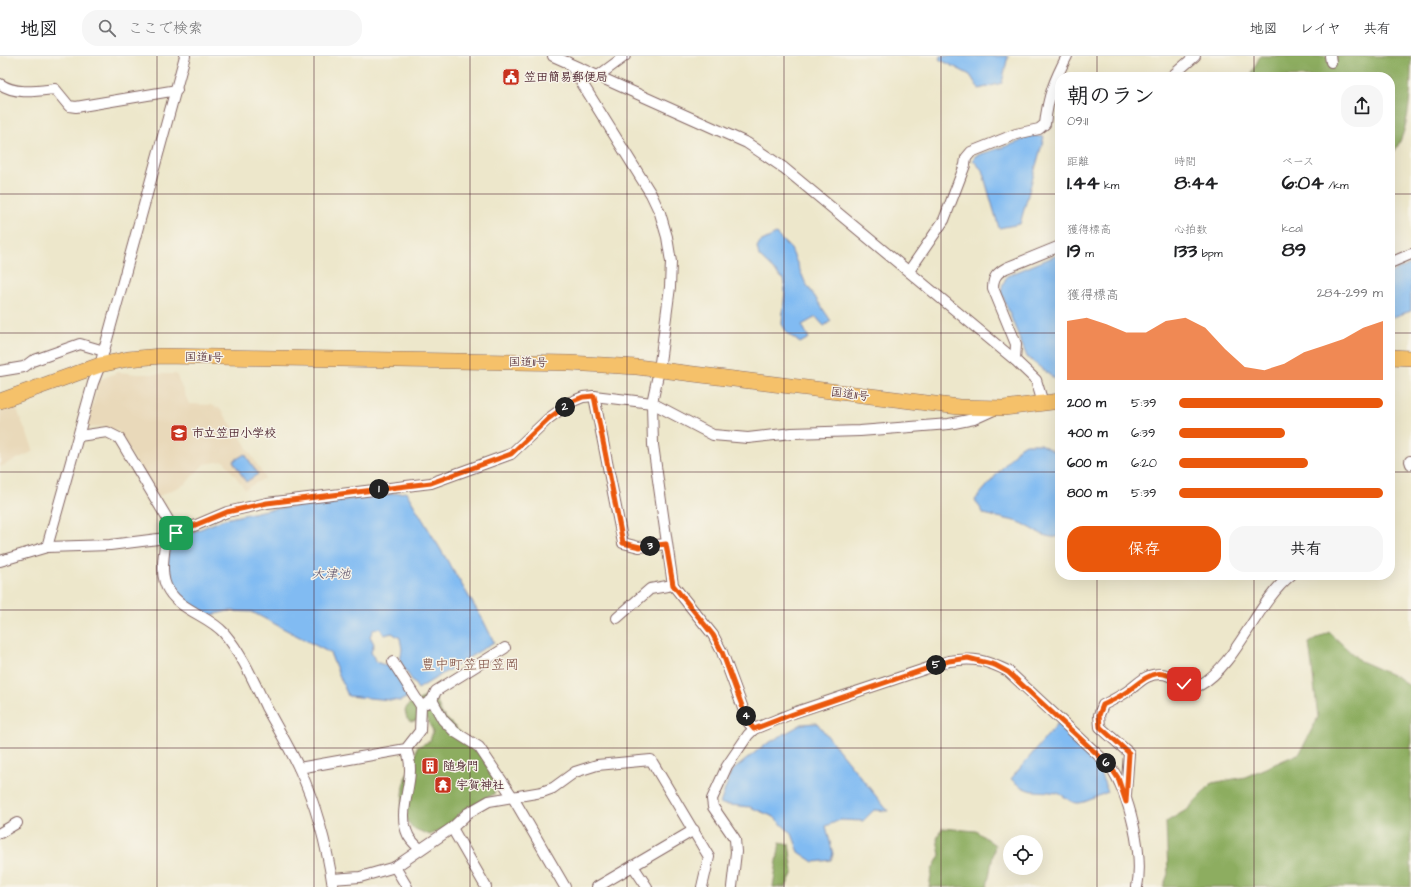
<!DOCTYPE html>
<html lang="ja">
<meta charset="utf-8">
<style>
body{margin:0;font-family:"Architects Daughter","Klee One",sans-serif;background:#f6f6f6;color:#202124;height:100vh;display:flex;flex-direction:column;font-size:15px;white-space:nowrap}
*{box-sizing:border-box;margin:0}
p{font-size:13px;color:#757577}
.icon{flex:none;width:22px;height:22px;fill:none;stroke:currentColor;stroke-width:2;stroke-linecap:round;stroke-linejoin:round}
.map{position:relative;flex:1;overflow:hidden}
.sheet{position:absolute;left:1055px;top:16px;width:340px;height:508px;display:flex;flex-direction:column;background:#fff;border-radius:16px;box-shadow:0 4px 16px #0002}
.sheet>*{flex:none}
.buttons{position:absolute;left:1003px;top:779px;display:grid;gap:8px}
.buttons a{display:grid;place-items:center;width:40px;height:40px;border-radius:50%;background:#fff;box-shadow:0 4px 16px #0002;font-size:20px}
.pin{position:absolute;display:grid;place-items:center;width:34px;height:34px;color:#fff;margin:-17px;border-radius:8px;box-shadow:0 2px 6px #0006}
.km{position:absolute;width:20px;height:20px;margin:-10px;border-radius:50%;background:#222;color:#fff;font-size:11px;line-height:20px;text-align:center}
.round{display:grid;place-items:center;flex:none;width:42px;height:42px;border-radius:16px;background:#f6f6f6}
.head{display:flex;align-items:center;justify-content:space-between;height:68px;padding:0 12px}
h1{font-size:22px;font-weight:800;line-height:30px}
.stats{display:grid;grid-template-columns:repeat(3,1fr);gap:6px;height:68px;padding:4px 12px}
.stats div{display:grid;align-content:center}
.stats b{font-size:20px;font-weight:800}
.stats small{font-size:11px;font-weight:400}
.stats p{font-size:11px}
.chart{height:112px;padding:8px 12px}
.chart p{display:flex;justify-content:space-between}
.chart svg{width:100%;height:72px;margin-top:4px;fill:#ea580c;opacity:.7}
.button{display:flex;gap:8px;margin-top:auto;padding:8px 12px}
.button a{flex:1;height:46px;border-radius:16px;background:#ea580c;color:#fff;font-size:16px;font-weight:800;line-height:46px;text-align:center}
.button a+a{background:#f6f6f6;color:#202124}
ul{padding:0 12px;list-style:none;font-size:13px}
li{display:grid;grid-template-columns:64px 48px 1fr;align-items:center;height:30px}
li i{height:10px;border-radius:5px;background:#ea580c}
header{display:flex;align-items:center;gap:24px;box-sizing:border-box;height:56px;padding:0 20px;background:#fff;border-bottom:1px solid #e0e0e0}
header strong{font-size:19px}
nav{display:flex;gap:22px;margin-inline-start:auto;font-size:14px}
.search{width:280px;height:36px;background:#f6f6f6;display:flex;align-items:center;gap:10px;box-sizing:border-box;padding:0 14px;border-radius:16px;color:#757577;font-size:15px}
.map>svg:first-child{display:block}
.built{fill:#e9d9ba}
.forest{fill:#8dad61;stroke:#6c6646}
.water{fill:#81bbf2;stroke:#666d8e}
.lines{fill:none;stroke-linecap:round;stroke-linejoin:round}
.minor-casing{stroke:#836563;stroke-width:12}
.highway-casing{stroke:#836563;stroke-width:16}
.minor{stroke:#fff;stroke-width:10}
.highway{stroke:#f5c16b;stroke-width:15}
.route-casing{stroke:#fff;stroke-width:8}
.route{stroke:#ea580c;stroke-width:5}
.grid{fill:none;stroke:#4a1f2b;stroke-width:1;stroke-opacity:0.55}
.labels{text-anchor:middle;stroke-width:3;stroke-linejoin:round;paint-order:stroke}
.poi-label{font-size:12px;font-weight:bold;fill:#4a1f2b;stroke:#f7f3e8;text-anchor:start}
.street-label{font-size:12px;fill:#4a1f2b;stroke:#f7f3e8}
.water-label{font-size:13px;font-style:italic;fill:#5a4e67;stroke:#f7f3e8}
.quarter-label{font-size:14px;fill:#805246;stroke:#f7f3e8}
</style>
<header>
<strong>地図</strong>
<div class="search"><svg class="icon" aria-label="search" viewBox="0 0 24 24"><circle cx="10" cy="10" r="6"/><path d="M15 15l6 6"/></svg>ここで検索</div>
<nav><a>地図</a><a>レイヤ</a><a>共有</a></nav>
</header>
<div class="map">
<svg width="1411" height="831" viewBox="0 0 1411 831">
<rect width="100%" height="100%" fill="#f7f3e8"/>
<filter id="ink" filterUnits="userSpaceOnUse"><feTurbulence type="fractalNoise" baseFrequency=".025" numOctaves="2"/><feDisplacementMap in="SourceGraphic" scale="8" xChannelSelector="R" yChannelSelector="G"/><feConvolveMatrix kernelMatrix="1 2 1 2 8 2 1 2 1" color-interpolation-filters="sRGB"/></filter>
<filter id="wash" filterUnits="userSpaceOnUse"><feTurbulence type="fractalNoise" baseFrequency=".012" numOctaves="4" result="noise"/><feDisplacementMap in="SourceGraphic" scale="16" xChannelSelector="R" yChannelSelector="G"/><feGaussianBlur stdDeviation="0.9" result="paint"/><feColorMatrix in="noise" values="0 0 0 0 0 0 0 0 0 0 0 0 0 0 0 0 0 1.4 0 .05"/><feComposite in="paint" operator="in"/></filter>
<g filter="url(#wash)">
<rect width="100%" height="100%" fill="#ede7cb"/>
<g class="built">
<path d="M 118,316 L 138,318 L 176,318 L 189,348 L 211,349 L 219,352 L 240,380 L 265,422 L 245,433 L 224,405 L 204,408 L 185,428 L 157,441 L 118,375 L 103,370 L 87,372 L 99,324 Z"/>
<path d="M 15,349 L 34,395 L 0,411 L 0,354 Z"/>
</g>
<g class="forest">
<path d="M 1260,0 L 1411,0 C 1411,32 1411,78 1390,101 L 1390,21 L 1250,21 Z"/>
<path d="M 1329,576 L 1360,605 L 1397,621 L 1411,631 L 1411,831 L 1163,831 L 1168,818 L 1166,766 L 1188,753 L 1212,727 L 1245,721 L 1300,697 L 1318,661 L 1309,587 Z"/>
<path d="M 426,641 L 436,643 L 442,658 L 478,694 L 496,726 L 494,738 L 459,758 L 449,770 L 430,779 L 412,772 L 401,756 L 405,722 L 415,706 L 417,691 L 430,685 L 433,675 L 426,661 L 411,666 L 407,663 L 405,654 L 409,648 Z"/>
<path d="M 942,772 L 976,775 L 995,789 L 987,831 L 929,831 L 932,814 L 940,799 L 937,783 Z"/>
<path d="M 780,786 L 789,788 L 793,816 L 786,831 L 773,831 Z"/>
</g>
<g class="water">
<path d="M 941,0 L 1008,0 L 1002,27 L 979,33 L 970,19 L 939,3 Z"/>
<path d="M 1029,79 L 1044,81 L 1020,168 L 999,172 L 982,114 L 973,104 L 975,100 L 1019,86 Z"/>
<path d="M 776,178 L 791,193 L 805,226 L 831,265 L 824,270 L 816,261 L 802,269 L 809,282 L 800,287 L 787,277 L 782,268 L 785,233 L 783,223 L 759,200 L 757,191 L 760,186 Z"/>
<path d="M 1060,198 L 1060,327 L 1027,301 L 1001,236 L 1003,228 L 1007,220 Z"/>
<path d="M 1411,208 L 1411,255 L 1390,262 L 1390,217 Z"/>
<path d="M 1026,388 L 1040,388 L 1060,399 L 1060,480 C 1047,485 1033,472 1021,467 C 1009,463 996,461 984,458 L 975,444 L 1020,391 Z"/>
<path d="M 245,398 L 258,418 L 246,426 L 233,405 Z"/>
<path d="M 406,436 L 483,564 L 494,586 L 418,633 L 400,606 L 402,593 L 400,582 L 392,577 L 384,579 L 380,572 L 374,573 L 370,580 L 374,588 L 371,596 L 376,606 L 393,612 L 412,639 L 400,645 L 348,640 L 330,597 L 252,556 L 228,555 L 212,559 C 204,556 193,553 186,547 C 168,530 167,510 168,486 L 225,463 L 266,454 Z"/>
<path d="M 817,667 L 888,755 L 874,754 L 863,765 L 840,764 L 826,770 L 833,798 L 831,804 L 814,806 L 799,796 L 792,778 L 774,761 L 750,751 L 720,748 L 731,716 L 763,690 L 802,668 Z"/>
<path d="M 1058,667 L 1096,707 L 1108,736 C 1099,739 1088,746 1079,747 C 1070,748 1065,739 1057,737 C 1035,733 1030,740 1011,723 Z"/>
</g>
</g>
<g filter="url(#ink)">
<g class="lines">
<defs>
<g id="minor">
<path d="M 553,0 L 747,87 L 784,112 L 1015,304 L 1036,324 L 1043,347"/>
<path d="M 1330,0 L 1331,6"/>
<path d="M 567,6 L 572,11 L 651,138 L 660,157 L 667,181 L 671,206 L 670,231 L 659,314 L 652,347 L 653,389 L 673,529 L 713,579 L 722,596 L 748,666 L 754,673"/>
<path d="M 598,20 L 625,0"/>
<path d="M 1171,21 L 1195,0"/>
<path d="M 0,28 C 16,39 37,35 55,33 L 69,50 L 76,51 L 177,34"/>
<path d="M 1390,207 L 1411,198"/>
<path d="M 909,215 L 944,164 L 965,109 L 966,102 L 971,96 L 1016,78 L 1039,73 L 1045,68 C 1048,40 1054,25 1067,0"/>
<path d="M 1015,304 L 1016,288 L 993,232 C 993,221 997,217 1006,212 L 1060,190"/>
<path d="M 0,315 L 24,311 L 32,305 L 80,288 L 104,295"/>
<path d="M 594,340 L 623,487 L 639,491 L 666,488"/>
<path d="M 79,380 L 107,376 L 119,382 L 176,477"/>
<path d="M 1411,405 L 1410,405 L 1411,408"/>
<path d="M 166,482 C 164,498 159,521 169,535 C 182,555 209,560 224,577 C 242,598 254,626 266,651 C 277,671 289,691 299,712 C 316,749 327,790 333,831"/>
<path d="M 47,491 L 93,327 L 100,309 L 185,0"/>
<path d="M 0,505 L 47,491 L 110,489 L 166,482 L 227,456 L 267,447 L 431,427 L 511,398 L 548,363 L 571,346 L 583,341 L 594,340 L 652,347 L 713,379 L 748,382 L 792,377 L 860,375 L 949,368 L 974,363 L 994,354"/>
<path d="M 617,562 L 650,533 L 673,529"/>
<path d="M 432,644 L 443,664 L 455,676 L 479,691 L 512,740 L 565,831"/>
<path d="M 427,647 L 432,644 L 436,635 L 505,592"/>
<path d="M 406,693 C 419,722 395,752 408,779 C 410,784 416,789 420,793"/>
<path d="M 299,712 L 406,693 L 420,675 L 421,650 L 393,606"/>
<path d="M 1126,738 L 1129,697 L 1100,671 L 1099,659 L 1103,649 C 1113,644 1123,639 1132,632 C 1142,624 1147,618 1161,618 C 1175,618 1188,636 1200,629 C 1237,608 1256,547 1291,519"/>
<path d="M 452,772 L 486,831"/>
<path d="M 0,777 L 17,767"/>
<path d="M 633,810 L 647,831"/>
<path d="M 395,811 L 407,831"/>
<path d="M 332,823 L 360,821 L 395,811 L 452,772 L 468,757 L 489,745 L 542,736 L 553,732 L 575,716 L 597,709 L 651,704 L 709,801 L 702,831"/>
<path d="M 597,831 L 694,774"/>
<path d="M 732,831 L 736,796 L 735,783 L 713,751 L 712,743 L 727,710 L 748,679 L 754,673 L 793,657 L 949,605 C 974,601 985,604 1008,615 L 1110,710 C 1129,737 1144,798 1137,831"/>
</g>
<g id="highway">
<path d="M 1390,301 L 1411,302"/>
<path d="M 0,345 L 100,309 L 128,303 L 161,300 L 569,307 L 637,311 L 959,351 L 1004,352 L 1060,345"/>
</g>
</defs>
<use href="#minor" class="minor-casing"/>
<use href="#highway" class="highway-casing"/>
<use href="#minor" class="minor"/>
<use href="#highway" class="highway"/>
</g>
</g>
<g class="lines" filter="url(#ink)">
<defs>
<path id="route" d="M 176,477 L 227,456 L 267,447 L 431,427 L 511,398 L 548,363 L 571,346 L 583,341 L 594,340 L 623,487 L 640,491 L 666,488 L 673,529 L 713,579 L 722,596 L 748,666 L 754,673 L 793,658 L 949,605 L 968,602 L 995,609 L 1008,616 L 1110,710 L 1118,722 L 1126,746 L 1129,697 L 1100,671 L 1099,659 L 1103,649 C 1113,644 1124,639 1132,632 C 1152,615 1162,612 1184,628"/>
</defs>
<use href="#route" class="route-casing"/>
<use href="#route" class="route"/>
</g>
<path class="grid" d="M 157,0 L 157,831M 314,0 L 314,831M 470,0 L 470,831M 627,0 L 627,831M 784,0 L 784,831M 941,0 L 941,831M 1097,0 L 1097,21M 1254,0 L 1254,21M 0,138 L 1060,138M 1390,138 L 1411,138M 0,277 L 1060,277M 1390,277 L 1411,277M 0,416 L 1060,416M 1390,416 L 1411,416M 1097,519 L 1097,831M 1254,519 L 1254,831M 0,554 L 1411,554M 0,692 L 1411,692"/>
<defs>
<symbol id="civic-square" viewBox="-11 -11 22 22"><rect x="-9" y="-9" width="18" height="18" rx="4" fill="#c8321e" stroke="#f7f3e8"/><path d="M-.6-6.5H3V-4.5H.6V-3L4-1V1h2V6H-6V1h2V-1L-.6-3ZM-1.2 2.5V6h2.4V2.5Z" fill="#fff"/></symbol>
<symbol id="school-square" viewBox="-11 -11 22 22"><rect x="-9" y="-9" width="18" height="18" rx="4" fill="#c8321e" stroke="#f7f3e8"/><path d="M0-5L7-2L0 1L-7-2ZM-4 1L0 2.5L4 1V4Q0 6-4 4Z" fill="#fff"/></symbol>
<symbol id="building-square" viewBox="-11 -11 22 22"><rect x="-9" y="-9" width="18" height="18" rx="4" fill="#c8321e" stroke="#f7f3e8"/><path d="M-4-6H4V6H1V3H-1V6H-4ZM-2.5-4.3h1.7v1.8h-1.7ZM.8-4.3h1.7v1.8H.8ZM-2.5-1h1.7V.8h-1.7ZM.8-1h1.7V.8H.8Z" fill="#fff"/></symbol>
<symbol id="temple-square" viewBox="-11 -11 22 22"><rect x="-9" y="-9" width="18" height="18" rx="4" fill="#c8321e" stroke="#f7f3e8"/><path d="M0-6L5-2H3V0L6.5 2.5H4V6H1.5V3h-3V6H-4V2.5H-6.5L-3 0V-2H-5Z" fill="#fff"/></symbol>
</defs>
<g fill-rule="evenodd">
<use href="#civic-square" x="501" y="11" width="20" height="20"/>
<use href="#school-square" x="169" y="367" width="20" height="20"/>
<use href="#building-square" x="420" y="700" width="20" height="20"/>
<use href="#temple-square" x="433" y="719" width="20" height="20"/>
</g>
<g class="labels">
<g class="poi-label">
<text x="524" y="25">笠田簡易郵便局</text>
<text x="192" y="381">市立笠田小学校</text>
<text x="443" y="714">随身門</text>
<text x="456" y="733">宇賀神社</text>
</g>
<g class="street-label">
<text transform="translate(204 301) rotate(1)" y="4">国道11号</text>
<text transform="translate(528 306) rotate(1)" y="4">国道11号</text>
<text transform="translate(850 338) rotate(7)" y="4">国道11号</text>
</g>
<g class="water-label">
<text x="331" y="522">大津池</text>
</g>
<g class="quarter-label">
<text x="470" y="613">豊中町笠田笠岡</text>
</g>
</g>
</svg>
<div class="buttons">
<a><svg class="icon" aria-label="locate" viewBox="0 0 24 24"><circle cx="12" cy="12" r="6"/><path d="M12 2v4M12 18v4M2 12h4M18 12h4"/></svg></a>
</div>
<div class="pin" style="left:176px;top:477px;background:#1e9e55"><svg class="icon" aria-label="arrive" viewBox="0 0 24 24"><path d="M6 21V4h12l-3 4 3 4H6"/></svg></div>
<div class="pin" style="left:1184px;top:628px;background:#d93025"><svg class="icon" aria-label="check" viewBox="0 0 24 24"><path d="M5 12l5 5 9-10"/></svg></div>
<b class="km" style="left:379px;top:433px">1</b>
<b class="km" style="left:565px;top:351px">2</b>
<b class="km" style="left:650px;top:490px">3</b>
<b class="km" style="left:746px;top:660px">4</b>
<b class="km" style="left:936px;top:609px">5</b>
<b class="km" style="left:1106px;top:707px">6</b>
<section class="sheet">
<div class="head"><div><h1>朝のラン</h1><p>09:11</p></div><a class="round"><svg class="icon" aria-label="share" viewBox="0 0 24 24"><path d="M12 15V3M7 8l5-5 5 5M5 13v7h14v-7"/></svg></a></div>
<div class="stats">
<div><p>距離</p><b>1.44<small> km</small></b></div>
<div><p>時間</p><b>8:44</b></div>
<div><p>ペース</p><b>6:04<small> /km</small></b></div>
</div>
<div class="stats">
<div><p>獲得標高</p><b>19<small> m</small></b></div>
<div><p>心拍数</p><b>133<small> bpm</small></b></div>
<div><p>kcal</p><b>89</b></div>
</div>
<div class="chart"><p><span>獲得標高</span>284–299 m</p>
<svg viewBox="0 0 160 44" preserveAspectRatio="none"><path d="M0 44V8L10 6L20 10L30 15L40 15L50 8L60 6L70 12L80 25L90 36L100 38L110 34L120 27L130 23L140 19L150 12L160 8V44z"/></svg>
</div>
<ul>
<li><b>200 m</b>5:39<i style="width:100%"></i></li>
<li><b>400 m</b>6:39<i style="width:52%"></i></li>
<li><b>600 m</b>6:20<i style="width:63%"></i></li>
<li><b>800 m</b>5:39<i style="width:100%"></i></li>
</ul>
<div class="button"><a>保存</a><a>共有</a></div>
</section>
</div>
